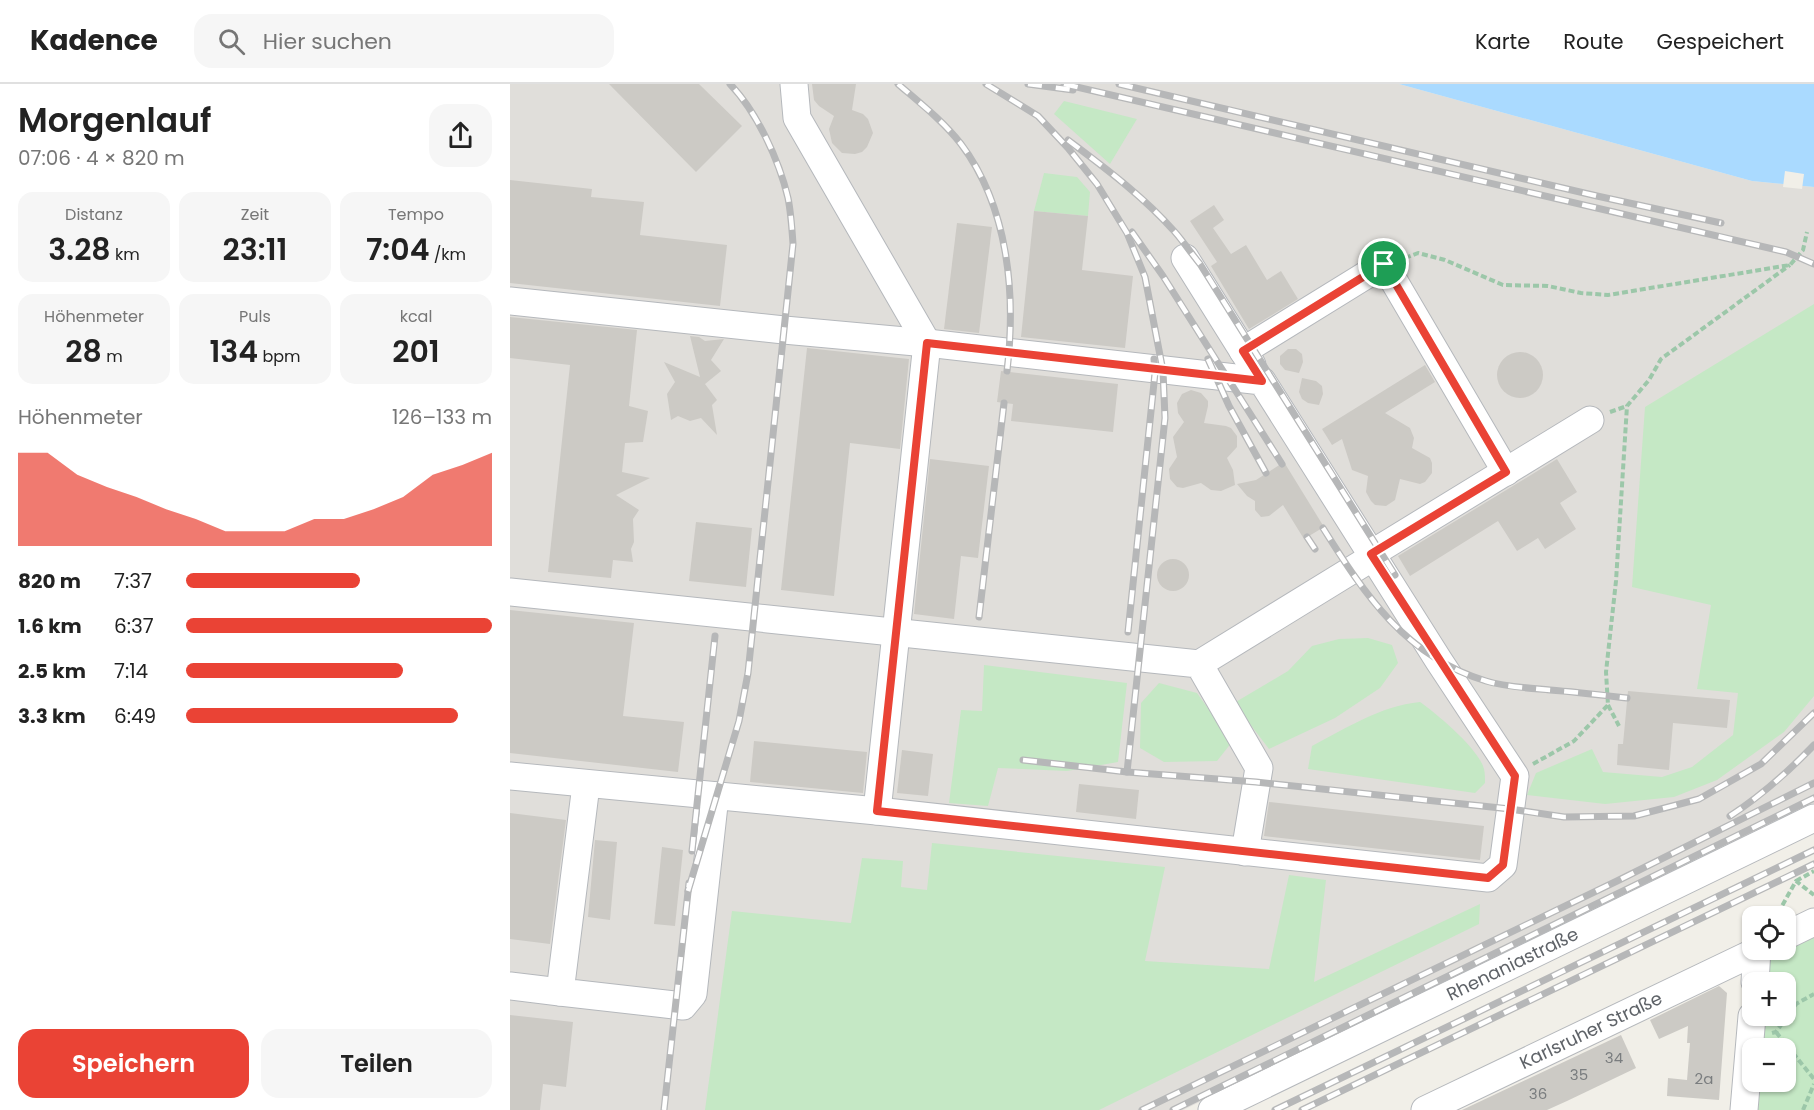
<!DOCTYPE html>
<html lang="de">
<meta charset="utf-8">
<style>
body{margin:0;font-family:Poppins,sans-serif;background:#f6f6f6;color:#222;height:100vh;display:flex;flex-direction:column;font-size:22px;white-space:nowrap}
*{box-sizing:border-box;margin:0}
p{font-size:20px;color:#767676}
.icon{flex:none;width:33px;height:33px;fill:none;stroke:currentColor;stroke-width:2;stroke-linecap:round;stroke-linejoin:round}
.map{position:relative;flex:1;overflow:hidden}
.details{display:flex;flex-direction:column;background:#fff;width:510px}
.details>*{flex:none}
.buttons{position:absolute;left:1232px;top:822px;display:grid;gap:12px}
.buttons a{display:grid;place-items:center;width:54px;height:54px;border-radius:12px;background:#fff;box-shadow:0 2px 4px #0004;font-size:30px}
.pin{position:absolute;display:grid;place-items:center;width:51px;height:51px;color:#fff;margin:-26px;border:3px solid #fff;border-radius:50%;box-shadow:0 2px 6px #0007}
.round{display:grid;place-items:center;flex:none;width:63px;height:63px;border-radius:18px;background:#f6f6f6}
.headline{display:flex;align-items:center;justify-content:space-between;height:102px;padding:0 18px}
h1{font-size:33px;font-weight:600;line-height:45px}
.metrics{display:grid;grid-template-columns:repeat(3,1fr);gap:9px;height:102px;padding:6px 18px}
.metrics div{display:grid;align-content:center;border-radius:15px;background:#f6f6f6;text-align:center}
.metrics b{font-size:30px;font-weight:600}
.metrics small{font-size:16px;font-weight:400}
.metrics p{font-size:16px}
.chart{height:168px;padding:12px 18px}
.chart p{display:flex;justify-content:space-between}
.chart svg{width:100%;height:108px;margin-top:6px;fill:#ea4335;opacity:.7}
.cta{display:flex;gap:12px;margin-top:auto;padding:12px 18px}
.cta a{flex:1;height:69px;border-radius:18px;background:#ea4335;color:#fff;font-size:24px;font-weight:600;line-height:69px;text-align:center}
.cta a+a{background:#f6f6f6;color:#222}
ul{padding:0 18px;list-style:none;font-size:20px}
li{display:grid;grid-template-columns:96px 72px 1fr;align-items:center;height:45px}
li i{height:15px;border-radius:8px;background:#ea4335}
header{display:flex;align-items:center;gap:36px;box-sizing:border-box;height:84px;padding:0 30px;background:#fff;border-bottom:2px solid #e0e0e0}
header strong{font-size:28px}
nav{display:flex;gap:33px;margin-inline-start:auto;font-size:21px}
.search{width:420px;height:54px;background:#f6f6f6;display:flex;align-items:center;gap:15px;box-sizing:border-box;padding:0 21px;border-radius:18px;color:#767676;font-size:22px}
main{display:flex;flex:1;min-height:0}
.map>svg:first-child{display:block}
.industrial{fill:#e0deda}
.green{fill:#c5e8c5}
.water{fill:#aadaff}
.pier{fill:#f1efe8}
.building{fill:#cccac5}
.lines{fill:none;stroke-linecap:round;stroke-linejoin:round}
.minor-casing{stroke:#b5b8bc;stroke-width:29}
.path{stroke:#9cc7a9;stroke-width:4;stroke-dasharray:6 3;stroke-linecap:butt}
.minor{stroke:#fff;stroke-width:27}
.rail-casing{stroke:#b6b7b8;stroke-width:7}
.rail{stroke:#fff;stroke-width:4.5;stroke-dasharray:14;stroke-linecap:butt}
.route-casing{stroke:#fff;stroke-width:12}
.route{stroke:#ea4335;stroke-width:8}
.labels{text-anchor:middle;stroke-width:5;stroke-linejoin:round;paint-order:stroke}
.number-label{font-size:15px;fill:#7a7d7f}
.street-label{font-size:18px;fill:#5f6368;stroke:#fff}
</style>
<header>
<strong>Kadence</strong>
<div class="search"><svg class="icon" aria-label="search" viewBox="0 0 24 24"><circle cx="10" cy="10" r="6"/><path d="M15 15l6 6"/></svg>Hier suchen</div>
<nav><a>Karte</a><a>Route</a><a>Gespeichert</a></nav>
</header>
<main>
<section class="details">
<div class="headline"><div><h1>Morgenlauf</h1><p>07:06 · 4 × 820 m</p></div><a class="round"><svg class="icon" aria-label="share" viewBox="0 0 24 24"><path d="M12 15V3M7 8l5-5 5 5M5 13v7h14v-7"/></svg></a></div>
<div class="metrics">
<div><p>Distanz</p><b>3.28<small> km</small></b></div>
<div><p>Zeit</p><b>23:11</b></div>
<div><p>Tempo</p><b>7:04<small> /km</small></b></div>
</div>
<div class="metrics">
<div><p>Höhenmeter</p><b>28<small> m</small></b></div>
<div><p>Puls</p><b>134<small> bpm</small></b></div>
<div><p>kcal</p><b>201</b></div>
</div>
<div class="chart"><p><span>Höhenmeter</span>126–133 m</p>
<svg viewBox="0 0 160 44" preserveAspectRatio="none"><path d="M0 44V6L10 6L20 15L30 20L40 24L50 29L60 33L70 38L80 38L90 38L100 33L110 33L120 29L130 24L140 15L150 11L160 6V44z"/></svg>
</div>
<ul>
<li><b>820 m</b>7:37<i style="width:57%"></i></li>
<li><b>1.6 km</b>6:37<i style="width:100%"></i></li>
<li><b>2.5 km</b>7:14<i style="width:71%"></i></li>
<li><b>3.3 km</b>6:49<i style="width:89%"></i></li>
</ul>
<div class="cta"><a>Speichern</a><a>Teilen</a></div>
</section>
<div class="map">
<svg width="1304" height="1026" viewBox="0 0 1304 1026">
<rect width="100%" height="100%" fill="#f1efe8"/>
<path class="industrial" d="M 0,0 L 889,0 L 1242,97 L 1304,103 L 1304,719 L 673,1026 L 0,1026 Z"/>
<g class="green">
<path d="M 554,17 L 627,35 L 600,80 L 544,30 Z"/>
<path d="M 534,89 L 567,93 L 580,108 L 578,132 L 524,127 Z"/>
<path d="M 1304,220 L 1304,612 L 1274,648 L 1207,696 L 1164,713 L 1095,720 L 1017,711 L 1026,689 L 1082,665 L 1093,688 L 1152,693 L 1182,683 L 1223,651 L 1228,609 L 1187,605 L 1201,521 L 1122,503 L 1135,323 Z"/>
<path d="M 858,554 L 882,561 L 888,579 L 870,604 L 825,634 L 759,665 L 724,619 L 778,587 L 802,562 L 829,555 Z"/>
<path d="M 474,581 L 617,599 L 608,678 L 557,687 L 488,684 L 478,722 L 439,719 L 451,626 L 472,627 Z"/>
<path d="M 649,599 L 687,609 L 722,658 L 707,677 L 654,678 L 630,664 L 631,619 Z"/>
<path d="M 910,618 C 927,630 969,665 974,685 C 975,689 975,694 975,699 L 965,709 L 798,685 L 802,662 C 837,644 870,622 910,618 Z"/>
<path d="M 422,759 L 655,783 L 635,877 L 759,885 L 779,791 L 816,796 L 804,898 L 970,820 L 969,840 L 589,1026 L 195,1026 L 222,827 L 341,839 L 352,774 L 393,777 L 391,803 L 417,806 Z"/>
<path d="M 1304,850 L 1304,1026 L 1237,1026 L 1242,998 L 1275,998 L 1275,964 L 1244,964 L 1248,932 L 1275,932 L 1275,898 L 1252,898 L 1255,874 Z"/>
</g>
<path class="water" d="M 889,0 L 1304,0 L 1304,103 L 1242,97 Z"/>
<path class="pier" d="M 1275,87 L 1294,90 L 1292,105 L 1273,103 Z"/>
<g class="building">
<path d="M 99,0 L 189,0 L 232,42 L 186,88 Z"/>
<path d="M 302,0 L 346,0 L 342,26 L 353,30 L 358,35 L 363,49 L 357,63 L 352,68 L 345,70 L 332,69 L 322,59 L 319,45 L 324,32 L 309,22 L 304,16 Z"/>
<path d="M 0,96 L 82,105 L 81,113 L 134,118 L 130,151 L 217,161 L 210,222 L 0,199 Z"/>
<path d="M 704,121 L 714,136 L 703,144 L 721,170 L 736,161 L 757,196 L 771,187 L 788,215 L 739,245 L 701,182 L 707,178 L 680,137 Z"/>
<path d="M 524,127 L 578,132 L 572,186 L 623,192 L 615,264 L 511,253 Z"/>
<path d="M 447,139 L 482,143 L 469,249 L 434,245 Z"/>
<path d="M 0,233 L 127,246 L 119,322 L 138,327 L 133,358 L 115,359 L 112,388 L 140,394 L 106,411 L 129,426 L 123,435 L 124,458 L 121,465 L 123,478 L 103,476 L 101,494 L 38,488 L 60,281 L 0,274 Z"/>
<path d="M 180,252 L 189,253 L 195,257 L 214,255 L 201,276 L 211,287 L 195,300 L 207,316 L 202,321 L 207,351 L 191,334 L 180,337 L 168,332 L 161,336 L 157,310 L 165,298 L 154,278 L 190,293 Z"/>
<path d="M 297,264 L 399,275 L 390,365 L 340,359 L 324,512 L 271,506 Z"/>
<path d="M 778,265 L 786,265 L 792,270 L 793,278 L 789,289 L 775,286 L 770,280 L 770,272 Z"/>
<circle cx="1010" cy="291" r="23"/>
<path d="M 915,281 L 925,298 L 875,329 L 900,344 L 904,354 L 902,364 L 920,374 L 922,379 L 922,389 L 915,398 L 910,400 L 890,395 L 885,416 L 876,422 L 865,421 L 861,417 L 856,408 L 858,392 L 842,386 L 832,355 L 822,361 L 812,345 Z"/>
<path d="M 491,287 L 608,300 L 603,348 L 501,337 L 503,320 L 487,318 Z"/>
<path d="M 792,294 L 806,297 L 812,302 L 813,310 L 809,321 L 798,319 L 792,315 L 789,308 Z"/>
<path d="M 681,306 L 691,309 L 698,317 L 698,322 L 694,339 L 716,342 L 721,344 L 727,352 L 727,363 L 717,374 L 723,386 L 725,401 L 711,407 L 701,406 L 691,399 L 673,404 L 667,403 L 660,395 L 659,385 L 667,373 L 663,353 L 674,338 L 668,329 L 667,319 L 672,310 Z"/>
<path d="M 420,375 L 479,382 L 468,474 L 451,472 L 444,535 L 404,530 Z"/>
<path d="M 1047,375 L 1067,408 L 1050,419 L 1066,445 L 1035,465 L 1028,454 L 1007,467 L 988,437 L 900,492 L 888,472 Z"/>
<path d="M 774,378 L 814,443 L 794,455 L 773,421 L 759,432 L 751,433 L 745,426 L 745,417 L 737,412 L 727,400 L 746,396 Z"/>
<path d="M 186,438 L 242,444 L 236,503 L 179,497 Z"/>
<circle cx="663" cy="491" r="16"/>
<path d="M 0,526 L 124,539 L 113,632 L 174,638 L 168,688 L 0,669 Z"/>
<path d="M 1118,607 L 1220,616 L 1217,644 L 1163,639 L 1159,686 L 1107,681 L 1108,660 L 1113,660 Z"/>
<path d="M 244,657 L 357,668 L 353,709 L 240,698 Z"/>
<path d="M 392,666 L 423,670 L 418,712 L 387,709 Z"/>
<path d="M 569,700 L 629,706 L 626,735 L 566,728 Z"/>
<path d="M 759,718 L 974,742 L 970,776 L 754,752 Z"/>
<path d="M 0,729 L 56,736 L 40,860 L 0,855 Z"/>
<path d="M 85,756 L 107,758 L 100,836 L 78,833 Z"/>
<path d="M 152,763 L 173,766 L 165,842 L 144,840 Z"/>
<path d="M 1209,902 L 1217,909 L 1209,1016 L 1157,1012 L 1158,994 L 1177,996 L 1180,959 L 1177,959 L 1178,942 L 1149,955 L 1140,936 Z"/>
<path d="M 0,931 L 63,938 L 56,1003 L 33,1000 L 30,1026 L 0,1026 Z"/>
<path d="M 1111,951 L 1126,984 L 1057,1017 L 1037,1026 L 952,1026 Z"/>
</g>
<g class="lines">
<defs>
<g id="minor">
<path d="M 284,0 L 287,34 L 417,259 L 367,727"/>
<path d="M 675,174 L 742,281"/>
<path d="M 0,217 L 274,246 L 417,259 L 752,297 L 929,577 L 1005,692 L 993,781 L 978,794 L 367,727 L 0,692"/>
<path d="M 733,267 L 874,180 L 996,388"/>
<path d="M 861,470 L 1080,336"/>
<path d="M 0,508 L 689,580 L 749,684 L 735,768"/>
<path d="M 689,580 L 863,473"/>
<path d="M 76,701 L 50,908 L 173,922 L 183,910 L 205,712"/>
<path d="M 1275,852 L 1304,838"/>
<path d="M 1245,898 L 1247,866"/>
<path d="M 0,902 L 50,908"/>
<path id="s1" d="M 702,1026 L 1304,734"/>
<path id="s2" d="M 915,1026 L 1249,866"/>
<path d="M 1234,1026 L 1242,932"/>
</g>
</defs>
<use href="#minor" class="minor-casing"/>
<g class="path">
<path d="M 895,174 L 908,169 L 935,176 L 993,201 L 1038,202 L 1071,209 L 1098,211 L 1280,181 L 1293,166 L 1297,148"/>
<path d="M 1100,328 L 1117,322"/>
<path d="M 1098,621 L 1109,642"/>
<path d="M 1023,680 L 1064,657 L 1098,621 L 1096,588 L 1106,497 L 1117,322 L 1139,296 L 1151,275 L 1280,181"/>
<path d="M 1286,797 L 1304,787"/>
<path d="M 1268,829 L 1286,797 L 1304,811"/>
<path d="M 1266,948 L 1304,995"/>
<path d="M 1262,949 L 1266,948 L 1286,920 L 1304,910"/>
<path d="M 1293,1026 L 1304,1000"/>
</g>
<use href="#minor" class="minor"/>
<defs>
<g id="rail">
<path d="M 388,0 C 410,19 433,37 451,60 C 499,124 506,211 497,287"/>
<path d="M 476,0 L 528,32 L 558,64 L 587,100 L 617,149 L 635,193 L 653,287 L 655,334 L 617,688"/>
<path d="M 518,0 L 563,6"/>
<path d="M 554,0 L 1276,168 L 1304,180"/>
<path d="M 609,0 L 1087,112 L 1211,139"/>
<path d="M 558,56 C 595,84 633,112 664,147 C 673,157 681,169 690,180 L 885,491"/>
<path d="M 622,148 L 653,192 L 772,380"/>
<path d="M 698,275 L 719,322 L 756,389"/>
<path d="M 813,444 C 855,511 896,573 976,597 C 996,603 1018,604 1040,606 C 1066,608 1091,611 1117,614"/>
<path d="M 797,453 L 805,465"/>
<path d="M 469,533 L 494,319"/>
<path d="M 618,548 L 645,289 L 644,275"/>
<path d="M 513,676 L 617,688 L 746,698 L 1000,725 L 1054,733 L 1124,732 L 1189,715 L 1251,680 L 1304,629"/>
<path d="M 1220,732 C 1251,712 1278,688 1304,661"/>
<path d="M 182,767 L 205,552"/>
<path d="M 178,807 L 229,637 L 238,589 L 283,160 C 282,145 281,129 278,114 C 269,76 247,28 220,0"/>
<path d="M 154,1026 L 179,799"/>
<path d="M 632,1026 L 1107,797 L 1304,699"/>
<path d="M 663,1026 L 1304,714"/>
<path d="M 765,1026 L 1304,766"/>
<path d="M 792,1026 L 1304,780"/>
</g>
</defs>
<use href="#rail" class="rail-casing"/>
<use href="#rail" class="rail"/>
</g>
<g class="lines">
<defs>
<path id="route" d="M 874,180 L 996,388 L 861,470 L 1005,692 L 993,781 L 978,794 L 367,727 L 417,259 L 752,297 L 733,267 Z"/>
</defs>
<use href="#route" class="route-casing"/>
<use href="#route" class="route"/>
</g>
<g class="labels">
<g class="number-label">
<text x="1104" y="979">34</text>
<text x="1069" y="996">35</text>
<text x="1194" y="1000">2a</text>
<text x="1028" y="1015">36</text>
</g>
<g class="street-label">
<text dy="6" stroke="none"><textPath href="#s1" startOffset="334">Rhenaniastraße</textPath></text>
<text dy="6" stroke="none"><textPath href="#s2" startOffset="184">Karlsruher Straße</textPath></text>
</g>
</g>
</svg>
<div class="buttons">
<a><svg class="icon" aria-label="locate" viewBox="0 0 24 24"><circle cx="12" cy="12" r="6"/><path d="M12 2v4M12 18v4M2 12h4M18 12h4"/></svg></a>
<a>+</a>
<a>−</a>
</div>
<div class="pin" style="left:874px;top:180px;background:#1e9e55"><svg class="icon" aria-label="arrive" viewBox="0 0 24 24"><path d="M6 21V4h12l-3 4 3 4H6"/></svg></div>
</div>
</main>
